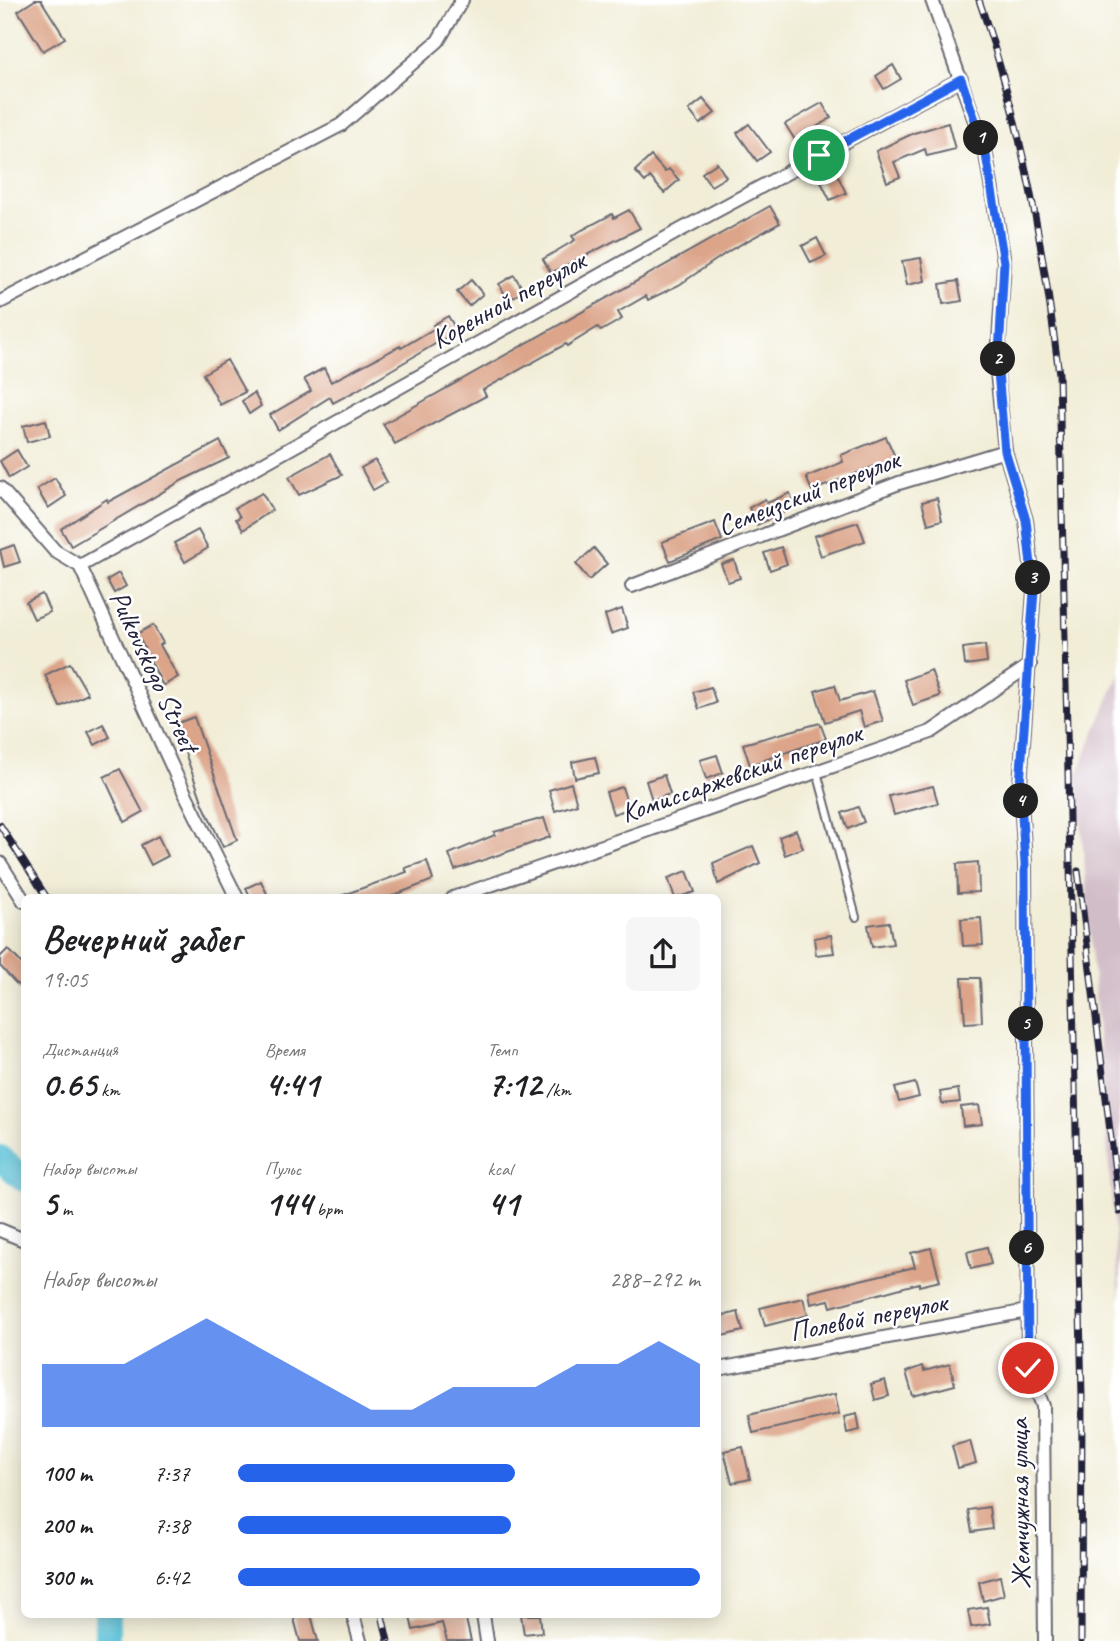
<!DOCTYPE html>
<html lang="ru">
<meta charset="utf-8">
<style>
body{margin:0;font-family:Caveat,sans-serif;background:#f6f6f6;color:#202124;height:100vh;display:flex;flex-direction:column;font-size:26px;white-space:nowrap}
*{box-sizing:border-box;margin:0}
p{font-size:23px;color:#757577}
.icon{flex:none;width:38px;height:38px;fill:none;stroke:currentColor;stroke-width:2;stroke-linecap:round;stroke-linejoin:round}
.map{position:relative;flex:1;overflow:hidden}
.details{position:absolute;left:21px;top:894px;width:700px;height:724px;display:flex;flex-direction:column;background:#fff;border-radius:10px;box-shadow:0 4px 18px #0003}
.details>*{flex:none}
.pin{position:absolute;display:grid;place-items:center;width:60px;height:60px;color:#fff;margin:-30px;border:4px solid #fff;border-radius:50%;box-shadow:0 2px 7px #0007}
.km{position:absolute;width:35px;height:35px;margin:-18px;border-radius:50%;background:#222;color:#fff;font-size:19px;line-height:35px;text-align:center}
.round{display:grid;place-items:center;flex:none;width:74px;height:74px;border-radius:10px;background:#f6f6f6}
.head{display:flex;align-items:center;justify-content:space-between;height:119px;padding:0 21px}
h1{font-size:38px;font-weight:600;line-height:52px}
.figures{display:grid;grid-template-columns:repeat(3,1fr);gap:10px;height:119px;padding:7px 21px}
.figures div{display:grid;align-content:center}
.figures b{font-size:35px;font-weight:600}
.figures small{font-size:19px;font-weight:400}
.figures p{font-size:19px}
.chart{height:196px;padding:14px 21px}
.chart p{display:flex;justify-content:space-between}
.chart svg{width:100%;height:126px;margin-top:7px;fill:#2563eb;opacity:.7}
ul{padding:0 21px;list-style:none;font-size:23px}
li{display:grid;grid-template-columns:112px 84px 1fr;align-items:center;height:52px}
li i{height:18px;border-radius:9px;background:#2563eb}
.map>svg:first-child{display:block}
.industrial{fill:#d1bdc8}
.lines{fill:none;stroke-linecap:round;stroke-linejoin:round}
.river{stroke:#5ac1d7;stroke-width:26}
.building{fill:#dca489}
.lane-casing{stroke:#6a6972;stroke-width:10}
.street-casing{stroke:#6a6972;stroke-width:16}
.lane{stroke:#fff;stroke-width:6}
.street{stroke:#fff;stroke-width:12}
.rail-casing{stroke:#22223b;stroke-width:7}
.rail{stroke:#fff;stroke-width:4.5;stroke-dasharray:13;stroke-linecap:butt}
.route-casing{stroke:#fff;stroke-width:14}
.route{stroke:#2563eb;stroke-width:9}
.labels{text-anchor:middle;stroke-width:5;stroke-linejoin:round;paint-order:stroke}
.street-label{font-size:28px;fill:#22223b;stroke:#fff}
</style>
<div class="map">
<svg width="1120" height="1641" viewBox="0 0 1120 1641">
<rect width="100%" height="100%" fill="#fff"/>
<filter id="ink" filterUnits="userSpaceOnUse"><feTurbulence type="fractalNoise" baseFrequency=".0143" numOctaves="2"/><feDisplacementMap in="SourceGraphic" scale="14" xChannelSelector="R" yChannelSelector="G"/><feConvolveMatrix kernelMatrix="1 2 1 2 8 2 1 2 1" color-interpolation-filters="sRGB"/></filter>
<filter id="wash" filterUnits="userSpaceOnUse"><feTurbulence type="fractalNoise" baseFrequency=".00686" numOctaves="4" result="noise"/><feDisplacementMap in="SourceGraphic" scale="28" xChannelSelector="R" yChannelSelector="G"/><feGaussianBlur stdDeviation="1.57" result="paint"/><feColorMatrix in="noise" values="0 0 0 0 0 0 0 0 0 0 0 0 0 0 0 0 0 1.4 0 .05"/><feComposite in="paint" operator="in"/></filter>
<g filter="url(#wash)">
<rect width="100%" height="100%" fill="#f1edd7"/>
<path class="industrial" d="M 1120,672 L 1120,1302 L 1077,774 Z"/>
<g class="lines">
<g class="river">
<path d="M 0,1158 L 24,1179"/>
<path d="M 107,1641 L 107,1615"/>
</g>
</g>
<g id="blocks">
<g class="building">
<path d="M 35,0 L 41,0 L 65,38 L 43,51 L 18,11 Z"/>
<path d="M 893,65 L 901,79 L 884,89 L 876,76 Z"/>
<path d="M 703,99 L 715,113 L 700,124 L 689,110 Z"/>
<path d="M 822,103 L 831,118 L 795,140 L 785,124 Z"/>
<path d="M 948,123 L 955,149 L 927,156 L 925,149 L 894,162 L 900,177 L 887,182 L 876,151 L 914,133 Z"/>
<path d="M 749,124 L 770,152 L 757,161 L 737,133 Z"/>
<path d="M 651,156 L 665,172 L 669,169 L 679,180 L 664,193 L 650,177 L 645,182 L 635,171 Z"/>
<path d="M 717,163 L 726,177 L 711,186 L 702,173 Z"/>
<path d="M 837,174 L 846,193 L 830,200 L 821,182 Z"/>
<path d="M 770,206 L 780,223 L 732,249 L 679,285 L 648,300 L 646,296 L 618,312 L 622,319 L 601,331 L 598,327 L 567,346 L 566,344 L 483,390 L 486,396 L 395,444 L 383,424 Z"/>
<path d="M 629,210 L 640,228 L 551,273 L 543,259 L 575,240 L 572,236 L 582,230 L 612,214 L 614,218 Z"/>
<path d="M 817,238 L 826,256 L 811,263 L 802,246 Z"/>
<path d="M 921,258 L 925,281 L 907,285 L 902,261 Z"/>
<path d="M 514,275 L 524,291 L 508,300 L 499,284 Z"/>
<path d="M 471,280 L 483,294 L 469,306 L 457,292 Z"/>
<path d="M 958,281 L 962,301 L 943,304 L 940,284 Z"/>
<path d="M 448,316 L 457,331 L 354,392 L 333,403 L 330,397 L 278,430 L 270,415 L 311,391 L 304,379 L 324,368 L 331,382 L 400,346 L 401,348 L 435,328 L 433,325 Z"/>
<path d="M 227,360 L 245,392 L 220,405 L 203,374 Z"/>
<path d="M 254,393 L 261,406 L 249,414 L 242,401 Z"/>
<path d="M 46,420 L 50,436 L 27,442 L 23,426 Z"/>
<path d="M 886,437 L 897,461 L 882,469 L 880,464 L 812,491 L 806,477 L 843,462 L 841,455 Z"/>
<path d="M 220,441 L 229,458 L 183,480 L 71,546 L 61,529 L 107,499 L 108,502 Z"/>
<path d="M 17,450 L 27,467 L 9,478 L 0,461 Z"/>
<path d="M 330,454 L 342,475 L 299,495 L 289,477 Z"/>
<path d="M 375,460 L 387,482 L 373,490 L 361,468 Z"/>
<path d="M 55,478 L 66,496 L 48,508 L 37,489 Z"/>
<path d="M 262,493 L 272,510 L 243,530 L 236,519 L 240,517 L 235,508 Z"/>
<path d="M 790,493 L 795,507 L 757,525 L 749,508 L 765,499 L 767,503 Z"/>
<path d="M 937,498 L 942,520 L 928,524 L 922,502 Z"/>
<path d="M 715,522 L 722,540 L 670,561 L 662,542 Z"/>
<path d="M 858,522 L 865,541 L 821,556 L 814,536 Z"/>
<path d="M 198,530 L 208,548 L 185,562 L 174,543 Z"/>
<path d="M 14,545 L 20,562 L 4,567 L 0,550 Z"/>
<path d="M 781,547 L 787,564 L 770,570 L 764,553 Z"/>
<path d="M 594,548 L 607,564 L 589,580 L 576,564 Z"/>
<path d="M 734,560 L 740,578 L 728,582 L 721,564 Z"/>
<path d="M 119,573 L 126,586 L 114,593 L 107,580 Z"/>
<path d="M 42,594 L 50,612 L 34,619 L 26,602 Z"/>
<path d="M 622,609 L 628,628 L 611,634 L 605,615 Z"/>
<path d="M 153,625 L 163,643 L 160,645 L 178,677 L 163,686 L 137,634 Z"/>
<path d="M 985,645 L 987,662 L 965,665 L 963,648 Z"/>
<path d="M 70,663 L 88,694 L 60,707 L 45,675 Z"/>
<path d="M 931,670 L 940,696 L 913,705 L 904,680 Z"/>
<path d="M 835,685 L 840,701 L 873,691 L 883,721 L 864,727 L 859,711 L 825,722 L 815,691 Z"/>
<path d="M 711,687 L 716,703 L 699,709 L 693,692 Z"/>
<path d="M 194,717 L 237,840 L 223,847 L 203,804 L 175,724 Z"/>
<path d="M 820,723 L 826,739 L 750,765 L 743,744 Z"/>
<path d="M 103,724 L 110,737 L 95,745 L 88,732 Z"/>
<path d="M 717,755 L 723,773 L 706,779 L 700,760 Z"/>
<path d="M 595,757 L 599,773 L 575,778 L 572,762 Z"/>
<path d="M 120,769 L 143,812 L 125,822 L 104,777 Z"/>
<path d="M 664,775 L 670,794 L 652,800 L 646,781 Z"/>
<path d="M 571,783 L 577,804 L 555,811 L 549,790 Z"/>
<path d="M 933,786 L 938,803 L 894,815 L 889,796 Z"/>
<path d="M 622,787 L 629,809 L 613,814 L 606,792 Z"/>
<path d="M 858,807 L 864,822 L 848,829 L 842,813 Z"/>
<path d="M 544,818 L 550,837 L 455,870 L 449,854 L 495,835 L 494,832 Z"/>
<path d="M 796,830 L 803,848 L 785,855 L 779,837 Z"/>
<path d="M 158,836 L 168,856 L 151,865 L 141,845 Z"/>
<path d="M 753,846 L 760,863 L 718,884 L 713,863 Z"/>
<path d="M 427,861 L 433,880 L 387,898 L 335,898 L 407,872 L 405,868 Z"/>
<path d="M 978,862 L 979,892 L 958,893 L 957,864 Z"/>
<path d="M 687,871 L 695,892 L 675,898 L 668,878 Z"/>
<path d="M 261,881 L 269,898 L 251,898 L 246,888 Z"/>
<path d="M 981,918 L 983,945 L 963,946 L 961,919 Z"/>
<path d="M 889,922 L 893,944 L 872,947 L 868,925 Z"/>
<path d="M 831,935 L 834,953 L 816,955 L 814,938 Z"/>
<path d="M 8,949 L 24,966 L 24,992 L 0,966 L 0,957 Z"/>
<path d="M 962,978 L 980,978 L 982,1022 L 965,1023 Z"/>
<path d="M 915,1083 L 919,1097 L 899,1102 L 895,1088 Z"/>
<path d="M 958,1089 L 960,1102 L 942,1104 L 940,1092 Z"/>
<path d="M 979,1105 L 982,1124 L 963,1126 L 961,1107 Z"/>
<path d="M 987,1247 L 991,1264 L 971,1269 L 967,1252 Z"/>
<path d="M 931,1248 L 940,1281 L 919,1286 L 919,1283 L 831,1307 L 829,1300 L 811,1304 L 809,1292 L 915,1267 L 911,1253 Z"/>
<path d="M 803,1298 L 808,1315 L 765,1326 L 760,1308 Z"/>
<path d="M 738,1312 L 743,1331 L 718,1337 L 718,1317 Z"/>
<path d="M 950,1364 L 955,1385 L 913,1396 L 906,1372 L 922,1366 L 924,1371 Z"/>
<path d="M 885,1380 L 889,1396 L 875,1400 L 871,1384 Z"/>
<path d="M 835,1394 L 839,1414 L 753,1433 L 749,1415 Z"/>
<path d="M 857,1414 L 860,1430 L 847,1433 L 844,1417 Z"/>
<path d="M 970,1441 L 976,1463 L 958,1468 L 952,1446 Z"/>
<path d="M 743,1447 L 750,1479 L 732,1483 L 724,1451 Z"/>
<path d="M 989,1507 L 992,1529 L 972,1532 L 968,1510 Z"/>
<path d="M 1000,1576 L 1004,1595 L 983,1601 L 979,1582 Z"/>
<path d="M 987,1607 L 990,1624 L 971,1627 L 968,1610 Z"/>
<path d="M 293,1615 L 311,1615 L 318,1641 L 300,1641 Z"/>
<path d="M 419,1615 L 465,1615 L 471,1641 L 447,1641 L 442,1623 L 413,1630 L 410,1617 Z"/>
<path d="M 521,1615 L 540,1615 L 542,1632 L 524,1634 Z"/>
</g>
</g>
</g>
<g filter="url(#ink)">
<use href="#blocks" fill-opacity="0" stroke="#6a6972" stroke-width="2"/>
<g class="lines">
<defs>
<path id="lane" d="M 817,772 L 856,917"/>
<g id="street">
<path d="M 932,0 L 985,149 L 1004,262 L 997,372 L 1005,451 L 1026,520 L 1034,591 L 1020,784 L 1025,864 L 1028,1368 L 1043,1406 L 1045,1641"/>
<path d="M 0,302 L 341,125 L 438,41 L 462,0"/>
<path d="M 0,488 L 55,551 L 80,566 L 176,775 L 237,898"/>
<path d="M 80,566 L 677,232 L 961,79"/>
<path d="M 632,586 L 899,483 L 1005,451"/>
<path d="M 0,863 L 24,901"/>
<path d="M 453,898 L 931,732 L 1030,665"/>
<path d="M 0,1230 L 24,1240"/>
<path d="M 718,1369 L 1027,1311"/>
<path d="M 353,1615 L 360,1641"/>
<path d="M 483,1615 L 487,1641"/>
</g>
</defs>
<use href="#lane" class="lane-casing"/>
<use href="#street" class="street-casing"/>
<use href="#lane" class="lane"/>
<use href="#street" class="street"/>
<defs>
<g id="rail">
<path d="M 979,0 C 1022,124 1043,245 1059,374 L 1082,1398 L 1081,1641"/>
<path d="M 0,825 L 47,898"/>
<path d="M 1078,871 L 1120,1212"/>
<path d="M 382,1615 L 388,1641"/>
</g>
</defs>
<use href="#rail" class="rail-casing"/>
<use href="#rail" class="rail"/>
</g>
</g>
<g class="lines" filter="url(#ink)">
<defs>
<path id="route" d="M 819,155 L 961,79 L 985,149 L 1004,262 L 998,372 L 1005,451 L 1026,520 L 1034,591 L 1020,784 L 1025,864 L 1028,1368"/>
</defs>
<use href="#route" class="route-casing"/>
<use href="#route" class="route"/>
</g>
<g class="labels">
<g class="street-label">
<text transform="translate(508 299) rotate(-29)" y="10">Коренной переулок</text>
<text transform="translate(808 492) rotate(-21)" y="10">Семеизский переулок</text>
<text transform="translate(155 671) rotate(65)" y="10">Pulkovskogo Street</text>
<text transform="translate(741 772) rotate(-19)" y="10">Комиссаржевский переулок</text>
<text transform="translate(868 1316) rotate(-11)" y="10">Полевой переулок</text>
<text transform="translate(1019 1504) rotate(-91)" y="10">Жемчужная улица</text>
</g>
</g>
</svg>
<div class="pin" style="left:819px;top:155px;background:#1e9e55"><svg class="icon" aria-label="arrive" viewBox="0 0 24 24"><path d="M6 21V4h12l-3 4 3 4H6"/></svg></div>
<div class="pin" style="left:1028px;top:1368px;background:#d93025"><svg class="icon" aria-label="check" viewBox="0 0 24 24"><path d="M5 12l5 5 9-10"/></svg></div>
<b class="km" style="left:981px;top:138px">1</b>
<b class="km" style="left:998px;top:359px">2</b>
<b class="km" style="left:1033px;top:578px">3</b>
<b class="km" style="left:1021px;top:801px">4</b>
<b class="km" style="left:1026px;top:1024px">5</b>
<b class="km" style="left:1027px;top:1248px">6</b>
<section class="details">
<div class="head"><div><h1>Вечерний забег</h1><p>19:05</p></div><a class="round"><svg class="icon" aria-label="share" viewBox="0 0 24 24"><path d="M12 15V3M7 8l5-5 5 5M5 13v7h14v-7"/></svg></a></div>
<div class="figures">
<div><p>Дистанция</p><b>0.65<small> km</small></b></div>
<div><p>Время</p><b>4:41</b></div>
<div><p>Темп</p><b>7:12<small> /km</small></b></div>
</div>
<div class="figures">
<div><p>Набор высоты</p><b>5<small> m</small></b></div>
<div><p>Пульс</p><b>144<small> bpm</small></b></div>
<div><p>kcal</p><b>41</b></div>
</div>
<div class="chart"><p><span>Набор высоты</span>288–292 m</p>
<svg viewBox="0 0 160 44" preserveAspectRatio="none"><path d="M0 44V22L10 22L20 22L30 14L40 6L50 14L60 22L70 30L80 38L90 38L100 30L110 30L120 30L130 22L140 22L150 14L160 22V44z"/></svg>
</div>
<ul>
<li><b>100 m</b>7:37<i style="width:60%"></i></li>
<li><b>200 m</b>7:38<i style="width:59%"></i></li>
<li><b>300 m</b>6:42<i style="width:100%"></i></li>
</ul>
</section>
</div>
